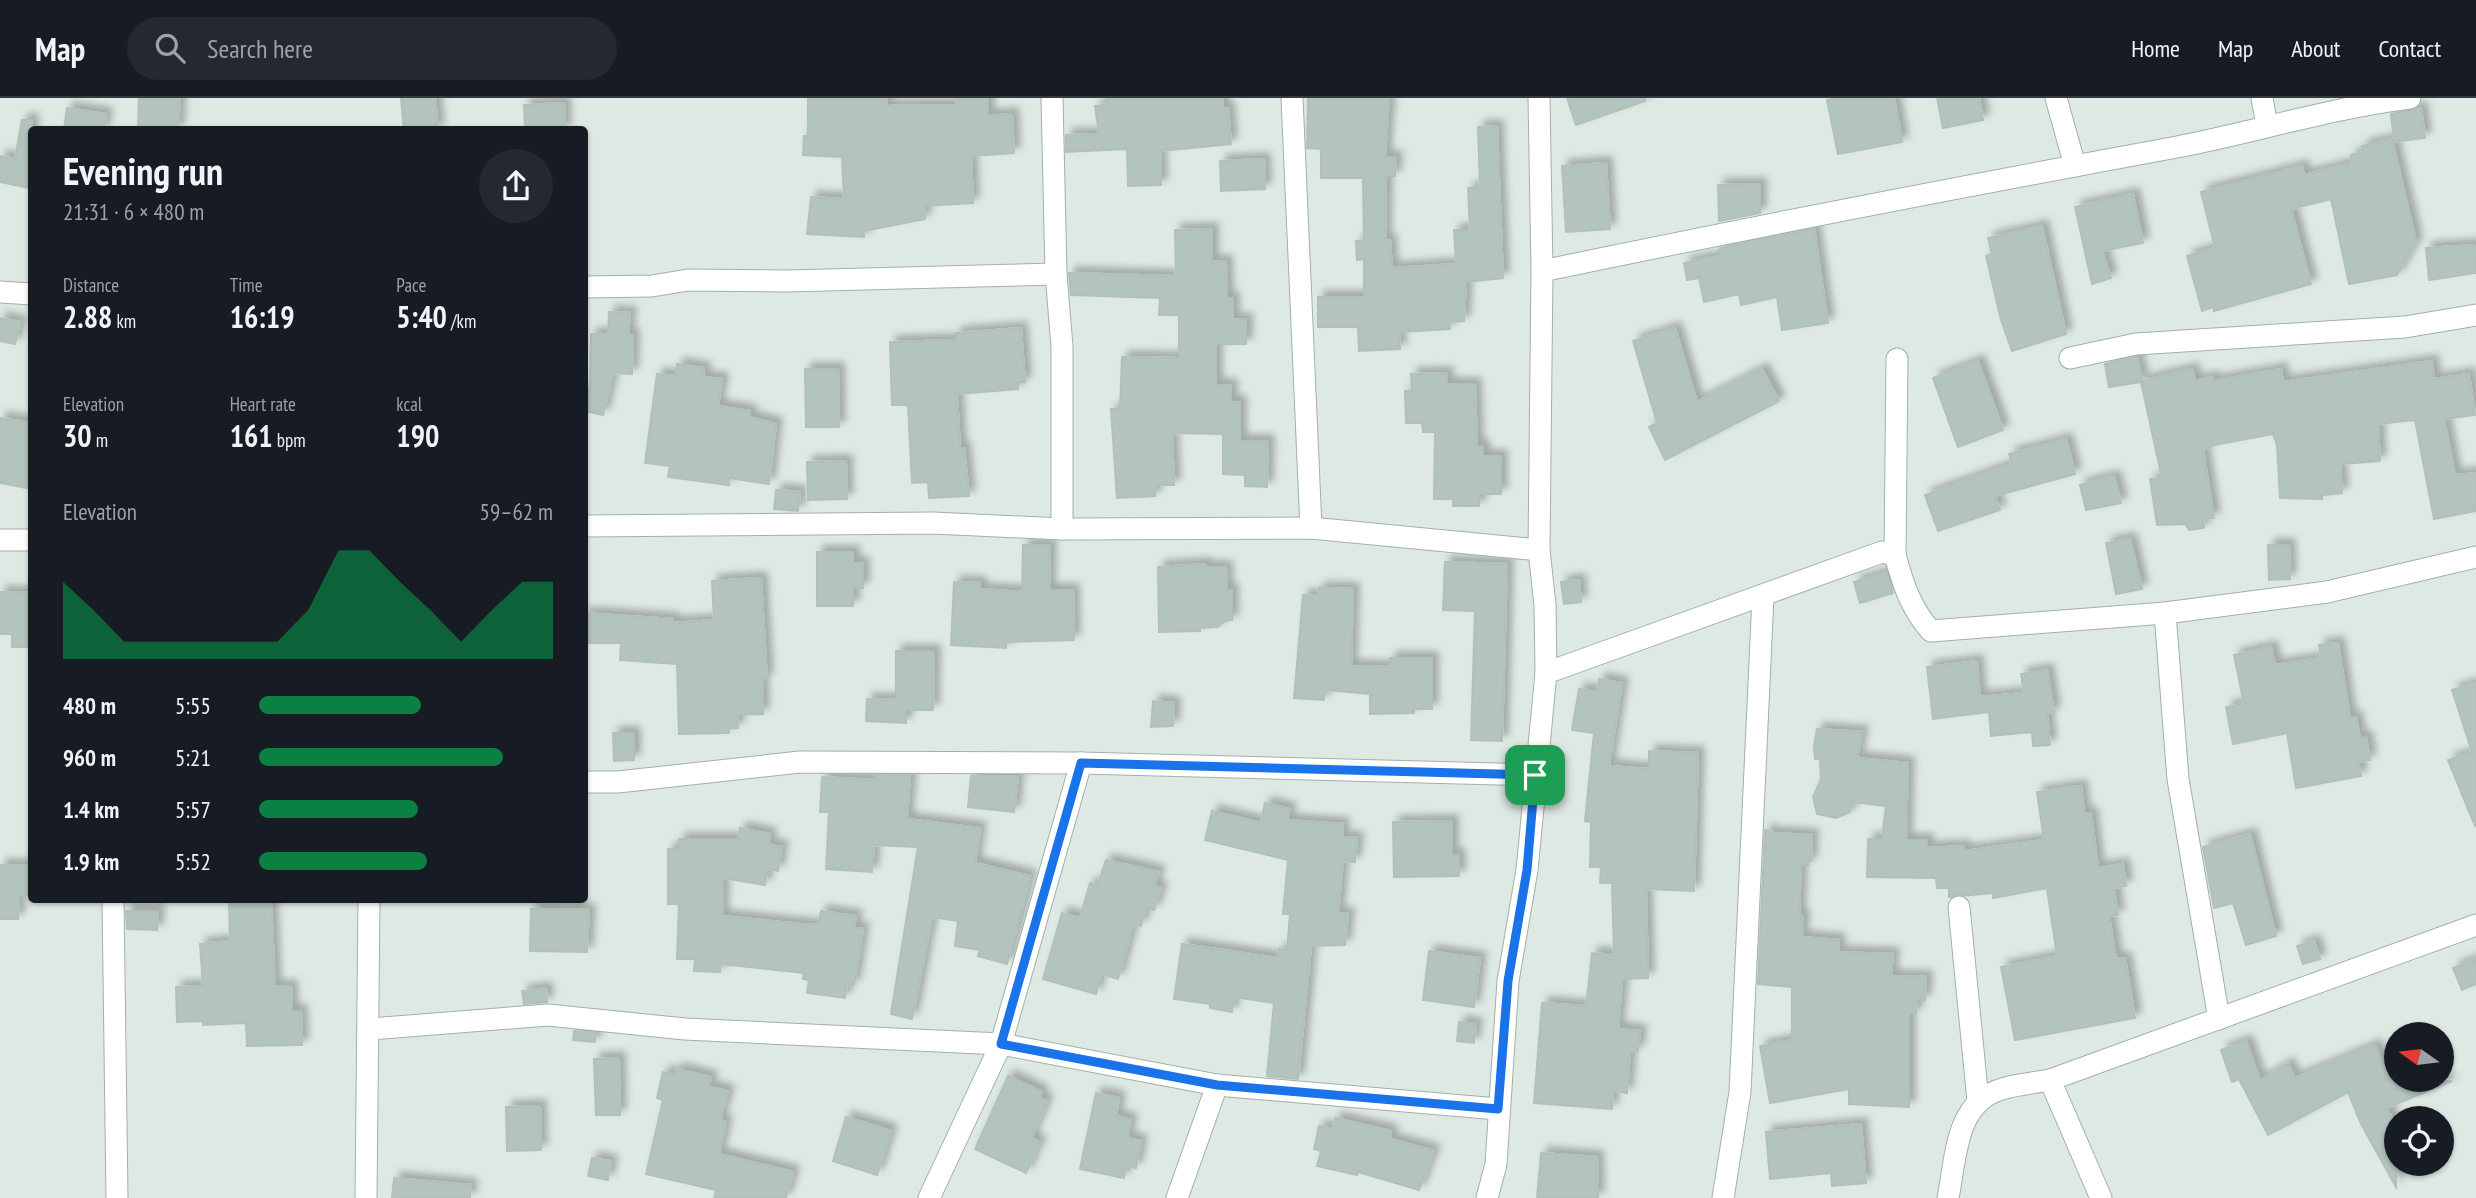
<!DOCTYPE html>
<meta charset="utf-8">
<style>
body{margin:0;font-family:"PT Sans Narrow",sans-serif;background:#242831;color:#f1f3f6;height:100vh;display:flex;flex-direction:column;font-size:26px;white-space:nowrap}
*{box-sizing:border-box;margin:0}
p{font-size:23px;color:#9ea1a6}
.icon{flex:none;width:38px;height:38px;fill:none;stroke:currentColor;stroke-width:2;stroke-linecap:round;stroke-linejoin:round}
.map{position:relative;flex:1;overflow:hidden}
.panel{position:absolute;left:28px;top:28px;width:560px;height:777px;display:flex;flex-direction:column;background:#171b24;border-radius:7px;box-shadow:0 2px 5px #0004}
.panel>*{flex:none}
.needle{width:46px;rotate:284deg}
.controls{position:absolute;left:2384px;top:924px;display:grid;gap:14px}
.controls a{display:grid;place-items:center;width:70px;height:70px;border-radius:50%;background:#171b24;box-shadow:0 2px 5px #0004;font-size:35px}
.pin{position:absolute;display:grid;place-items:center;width:60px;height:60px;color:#fff;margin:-30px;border-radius:14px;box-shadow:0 4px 10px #0006}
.round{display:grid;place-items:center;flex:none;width:74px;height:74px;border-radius:37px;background:#242831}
.summary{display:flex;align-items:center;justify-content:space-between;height:119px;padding:0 35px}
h1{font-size:38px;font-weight:600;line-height:52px}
.metrics{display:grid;grid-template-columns:repeat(3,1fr);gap:10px;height:119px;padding:7px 35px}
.metrics div{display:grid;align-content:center}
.metrics b{font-size:30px;font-weight:600}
.metrics small{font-size:19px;font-weight:400}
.metrics p{font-size:19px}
.chart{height:196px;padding:14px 35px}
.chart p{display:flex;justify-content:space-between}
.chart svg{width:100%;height:126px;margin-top:7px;fill:#0b8043;opacity:.7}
ul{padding:0 35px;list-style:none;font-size:23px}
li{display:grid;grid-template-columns:112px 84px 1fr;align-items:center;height:52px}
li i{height:18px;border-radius:9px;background:#0b8043}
header{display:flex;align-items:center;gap:42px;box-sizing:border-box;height:98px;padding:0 35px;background:#171b24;border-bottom:2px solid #363941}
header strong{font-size:33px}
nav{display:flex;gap:38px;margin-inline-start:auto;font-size:24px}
.search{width:490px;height:63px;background:#242831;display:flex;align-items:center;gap:18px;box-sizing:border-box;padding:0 24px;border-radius:38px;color:#9ea1a6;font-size:26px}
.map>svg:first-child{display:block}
.building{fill:#b3c3bd;stroke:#b1c1ba;stroke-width:2;filter:url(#shadow)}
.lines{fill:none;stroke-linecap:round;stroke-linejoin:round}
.minor-casing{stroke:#a1b0ab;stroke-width:23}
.minor{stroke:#fff;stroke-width:21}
.route-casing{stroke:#fff;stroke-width:14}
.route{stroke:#1a73e8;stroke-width:9}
</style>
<header>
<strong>Map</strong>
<div class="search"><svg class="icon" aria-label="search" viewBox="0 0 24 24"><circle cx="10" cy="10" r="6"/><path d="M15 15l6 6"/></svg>Search here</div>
<nav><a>Home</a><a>Map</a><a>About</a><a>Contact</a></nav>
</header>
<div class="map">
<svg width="2476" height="1100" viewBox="0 0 2476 1100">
<defs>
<filter id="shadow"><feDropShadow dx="6" dy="-6" stdDeviation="3.5" flood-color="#0004"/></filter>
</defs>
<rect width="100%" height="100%" fill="#dee9e4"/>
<g class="building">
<path d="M 139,0 L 180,0 L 178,32 L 138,32 Z"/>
<path d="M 401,0 L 435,0 L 438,32 L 404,32 Z"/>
<path d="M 808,0 L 887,0 L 887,8 L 957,7 L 956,0 L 988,0 L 988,18 L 1012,16 L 1014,55 L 971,58 L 973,105 L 924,108 L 925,121 L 864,133 L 864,139 L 807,136 L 811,99 L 844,101 L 842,59 L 803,57 L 804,38 L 808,38 Z"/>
<path d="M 1107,0 L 1222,0 L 1223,11 L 1228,10 L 1231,46 L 1160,53 L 1161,87 L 1128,88 L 1127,51 L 1066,54 L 1066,37 L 1099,36 L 1095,8 L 1108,6 Z"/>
<path d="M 1308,0 L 1389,0 L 1385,59 L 1396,59 L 1395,78 L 1386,78 L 1385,142 L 1390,142 L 1392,170 L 1456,166 L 1454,132 L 1470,132 L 1468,90 L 1480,89 L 1478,29 L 1497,28 L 1503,180 L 1466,184 L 1464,223 L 1449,224 L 1450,231 L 1399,234 L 1400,251 L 1359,253 L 1358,229 L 1318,229 L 1318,199 L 1364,199 L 1364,161 L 1357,162 L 1356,143 L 1364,143 L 1363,80 L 1321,80 L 1321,51 L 1307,50 Z"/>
<path d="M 1567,0 L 1645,0 L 1645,3 L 1576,27 Z"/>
<path d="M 1837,0 L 1894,0 L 1902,44 L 1838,56 L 1827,2 Z"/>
<path d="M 1937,0 L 1979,0 L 1983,22 L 1943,30 Z"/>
<path d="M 564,5 L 565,32 L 525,32 L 524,7 Z"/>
<path d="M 67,10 L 106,16 L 104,32 L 64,32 Z"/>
<path d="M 2421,10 L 2425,40 L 2394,44 L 2391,16 Z"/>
<path d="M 22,22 L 32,22 L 29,90 L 0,84 L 0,58 L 15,61 Z"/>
<path d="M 2392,41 L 2416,144 L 2397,177 L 2349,186 L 2331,101 L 2291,111 L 2311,186 L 2214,213 L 2213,209 L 2202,213 L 2187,158 L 2215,150 L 2201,94 L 2302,68 L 2304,77 L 2352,65 L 2351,57 L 2364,54 L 2362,48 Z"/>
<path d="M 1264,61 L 1265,91 L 1221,93 L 1220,63 Z"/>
<path d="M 1606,65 L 1610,131 L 1566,134 L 1562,68 Z"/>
<path d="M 1760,86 L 1760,115 L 1719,123 L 1718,87 Z"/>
<path d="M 2133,96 L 2143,145 L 2102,153 L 2111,180 L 2092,186 L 2075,109 Z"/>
<path d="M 2042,128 L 2066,236 L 2012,253 L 2001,222 L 1986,158 L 1992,156 L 1988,140 Z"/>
<path d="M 1212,131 L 1212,164 L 1226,163 L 1227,200 L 1233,200 L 1233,222 L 1246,221 L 1246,246 L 1216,246 L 1216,287 L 1231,287 L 1231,304 L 1240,304 L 1240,343 L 1268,343 L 1267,389 L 1245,388 L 1245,377 L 1223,376 L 1223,336 L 1172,335 L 1174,387 L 1155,387 L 1155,398 L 1117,400 L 1111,311 L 1120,311 L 1122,259 L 1179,260 L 1179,217 L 1159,217 L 1160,200 L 1071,197 L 1069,175 L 1176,178 L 1175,132 Z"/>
<path d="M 1814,131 L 1828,225 L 1782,232 L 1777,199 L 1741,207 L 1739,196 L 1704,204 L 1699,180 L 1687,182 L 1684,165 L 1720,158 L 1720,150 Z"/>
<path d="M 2474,147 L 2476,175 L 2429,182 L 2426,150 Z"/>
<path d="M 609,214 L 630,215 L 628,237 L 633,237 L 632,276 L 613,275 L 603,317 L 584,313 L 584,291 L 590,292 L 591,236 L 608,236 Z"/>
<path d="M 0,220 L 20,224 L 15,246 L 0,243 Z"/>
<path d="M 1021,230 L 1025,284 L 1018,285 L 1018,291 L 957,296 L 960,350 L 964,350 L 969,398 L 929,400 L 928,384 L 912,385 L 908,307 L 892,307 L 890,244 L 956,242 L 956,235 Z"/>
<path d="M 1675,230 L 1697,304 L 1762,271 L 1779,303 L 1665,362 L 1649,329 L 1657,325 L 1633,243 Z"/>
<path d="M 2137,259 L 2142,283 L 2192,271 L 2195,283 L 2212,279 L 2213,283 L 2281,271 L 2283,284 L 2432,263 L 2434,281 L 2469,276 L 2475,317 L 2444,321 L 2455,377 L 2476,375 L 2476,413 L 2434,421 L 2415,322 L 2378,326 L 2380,363 L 2340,366 L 2342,395 L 2322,397 L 2322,401 L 2280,400 L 2277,347 L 2273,336 L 2214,347 L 2203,352 L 2214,420 L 2203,421 L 2204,430 L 2189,432 L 2185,426 L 2157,427 L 2150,381 L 2162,380 L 2141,284 L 2109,289 L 2105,266 Z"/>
<path d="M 1978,263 L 2003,332 L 1958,349 L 1933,280 Z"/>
<path d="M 677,266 L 704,270 L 703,279 L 722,281 L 718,308 L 750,313 L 749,319 L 776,326 L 769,386 L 729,380 L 729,387 L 668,379 L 670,368 L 645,365 L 657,276 L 676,278 Z"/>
<path d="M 805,271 L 838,271 L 839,329 L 806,329 Z"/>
<path d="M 1447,275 L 1447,286 L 1475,286 L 1477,348 L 1483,348 L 1483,358 L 1501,358 L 1501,396 L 1480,396 L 1479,408 L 1453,408 L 1453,401 L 1434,401 L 1435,334 L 1423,334 L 1422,325 L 1406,325 L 1405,293 L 1412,293 L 1411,276 Z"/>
<path d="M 0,320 L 32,325 L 32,391 L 0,385 Z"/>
<path d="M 2066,341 L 2075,376 L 1995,398 L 2000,412 L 1938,433 L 1925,397 L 2012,366 L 2009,356 Z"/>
<path d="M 846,363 L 847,401 L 808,402 L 807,364 Z"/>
<path d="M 2114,378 L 2121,405 L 2086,412 L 2080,387 Z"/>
<path d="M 776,392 L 800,394 L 798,413 L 774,411 Z"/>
<path d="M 2130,441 L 2142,491 L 2116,496 L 2106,445 Z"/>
<path d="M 1023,447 L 1050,447 L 1049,492 L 1073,492 L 1074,542 L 1006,544 L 1006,550 L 951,547 L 954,484 L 980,485 L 980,491 L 1022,494 Z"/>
<path d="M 2268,447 L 2289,447 L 2290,481 L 2269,482 Z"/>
<path d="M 817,454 L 853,454 L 853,465 L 863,465 L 863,490 L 853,490 L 853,508 L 817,508 Z"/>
<path d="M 1445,464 L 1507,466 L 1502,643 L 1471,642 L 1475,513 L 1443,512 Z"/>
<path d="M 1206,466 L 1206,469 L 1226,469 L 1227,492 L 1232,492 L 1232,522 L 1225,523 L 1218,529 L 1200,530 L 1200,533 L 1159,534 L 1158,469 Z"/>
<path d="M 1886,475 L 1893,495 L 1860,505 L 1854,484 Z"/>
<path d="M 761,480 L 767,581 L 762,581 L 763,616 L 737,617 L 738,630 L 729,630 L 729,635 L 679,636 L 677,566 L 620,562 L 621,545 L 584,545 L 584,515 L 673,521 L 673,525 L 714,522 L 712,483 Z"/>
<path d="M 1579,482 L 1581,504 L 1564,506 L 1561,484 Z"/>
<path d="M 1319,490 L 1353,491 L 1351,568 L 1390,569 L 1390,560 L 1432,560 L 1432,611 L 1414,611 L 1414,615 L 1370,616 L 1370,596 L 1325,592 L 1324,602 L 1294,600 L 1303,497 L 1318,498 Z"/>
<path d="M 0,494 L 32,495 L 32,549 L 12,549 L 12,536 L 0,536 Z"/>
<path d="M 2338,545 L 2350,620 L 2356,619 L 2360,641 L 2366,639 L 2370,662 L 2358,664 L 2361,678 L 2296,690 L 2287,635 L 2233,646 L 2226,609 L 2244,606 L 2234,557 L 2271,549 L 2275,567 L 2321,560 L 2319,547 Z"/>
<path d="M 896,553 L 934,553 L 933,612 L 906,612 L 906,625 L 866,623 L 867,601 L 896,602 Z"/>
<path d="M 1977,563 L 1980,599 L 2024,595 L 2021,576 L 2047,572 L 2054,614 L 2047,615 L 2050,647 L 2033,648 L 2032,634 L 1991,638 L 1989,614 L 1933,621 L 1927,569 Z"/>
<path d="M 1599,581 L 1622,585 L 1609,668 L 1649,671 L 1649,653 L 1698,655 L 1694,793 L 1646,791 L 1648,880 L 1622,881 L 1618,931 L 1640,933 L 1638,953 L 1630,953 L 1627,995 L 1613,993 L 1612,1011 L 1534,1005 L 1542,905 L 1586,908 L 1592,855 L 1614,857 L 1612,785 L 1600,785 L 1601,769 L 1590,769 L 1591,724 L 1585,723 L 1594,635 L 1572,632 L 1579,591 L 1597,594 Z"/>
<path d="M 2476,585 L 2476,728 L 2475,728 L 2448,662 L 2472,654 L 2452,592 Z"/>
<path d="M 1153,603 L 1174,605 L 1173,628 L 1151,629 Z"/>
<path d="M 1817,631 L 1862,634 L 1857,660 L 1908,665 L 1906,742 L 1927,742 L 1927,750 L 1964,748 L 1964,753 L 2044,742 L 2037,694 L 2081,688 L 2084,716 L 2091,715 L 2098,770 L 2123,766 L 2126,788 L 2114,790 L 2118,817 L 2109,818 L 2116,861 L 2125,860 L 2135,920 L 2015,942 L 2001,869 L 2057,858 L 2047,790 L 1993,800 L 1993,795 L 1949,799 L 1949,790 L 1937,790 L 1936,780 L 1867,779 L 1868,741 L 1882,741 L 1886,708 L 1852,704 L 1850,714 L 1836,720 L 1817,716 L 1813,699 L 1821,681 L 1820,661 L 1815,661 L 1814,648 Z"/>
<path d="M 613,635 L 634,635 L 634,662 L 614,663 Z"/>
<path d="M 876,677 L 910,678 L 907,721 L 980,730 L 975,765 L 1030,778 L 1007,866 L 978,858 L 980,852 L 955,848 L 958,823 L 932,819 L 912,921 L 891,916 L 918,749 L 874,747 L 872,774 L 826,771 L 829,714 L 820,714 L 822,679 L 876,682 Z"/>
<path d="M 971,678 L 1018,678 L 1014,714 L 968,709 Z"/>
<path d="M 1265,705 L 1290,711 L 1287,722 L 1343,726 L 1342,739 L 1357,740 L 1355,764 L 1343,763 L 1338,815 L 1348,816 L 1345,847 L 1311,848 L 1298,981 L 1267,978 L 1274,905 L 1234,899 L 1232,914 L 1210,910 L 1210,906 L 1174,901 L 1182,846 L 1278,860 L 1279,851 L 1287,852 L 1290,816 L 1283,816 L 1288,762 L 1205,742 L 1212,713 L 1261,725 Z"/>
<path d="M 1452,723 L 1452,757 L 1459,757 L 1459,778 L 1394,779 L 1393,724 Z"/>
<path d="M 740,730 L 770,736 L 768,746 L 782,749 L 778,773 L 768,771 L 765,787 L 723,780 L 722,818 L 811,827 L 819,826 L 821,813 L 856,818 L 854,830 L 863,831 L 854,887 L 847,886 L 845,900 L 807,895 L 809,882 L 803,881 L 804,875 L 720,866 L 720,874 L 694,873 L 695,861 L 677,861 L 679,806 L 668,806 L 668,751 L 679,751 L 679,741 L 738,741 Z"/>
<path d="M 1765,732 L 1774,735 L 1812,737 L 1811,763 L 1808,762 L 1808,767 L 1801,767 L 1799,818 L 1803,818 L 1802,839 L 1839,842 L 1838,854 L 1893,856 L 1891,878 L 1926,879 L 1925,902 L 1917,902 L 1916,915 L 1909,915 L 1909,1009 L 1849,1006 L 1849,991 L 1770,1005 L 1760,948 L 1792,942 L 1792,889 L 1758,886 Z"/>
<path d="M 2250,736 L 2276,838 L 2246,847 L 2233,805 L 2214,810 L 2203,749 Z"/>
<path d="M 1106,762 L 1159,774 L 1154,788 L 1161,790 L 1154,812 L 1146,810 L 1141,828 L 1133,826 L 1118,881 L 1101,876 L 1096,896 L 1043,881 L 1062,815 L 1080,820 L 1090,785 L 1098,787 Z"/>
<path d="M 0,767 L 32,768 L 32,797 L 19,796 L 18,821 L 0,821 Z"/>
<path d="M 229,802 L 271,802 L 275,889 L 291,888 L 292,913 L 301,913 L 302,947 L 247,948 L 246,925 L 203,927 L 203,923 L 177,924 L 176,889 L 203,888 L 200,846 L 230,843 Z"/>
<path d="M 531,811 L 589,812 L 587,854 L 530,853 Z"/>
<path d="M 126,813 L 158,813 L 157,832 L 127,831 Z"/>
<path d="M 2314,843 L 2320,861 L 2303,866 L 2297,848 Z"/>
<path d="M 1429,853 L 1480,860 L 1474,909 L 1423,902 Z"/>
<path d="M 2476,861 L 2476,886 L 2462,892 L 2453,870 Z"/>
<path d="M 546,890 L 547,904 L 524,906 L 522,893 Z"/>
<path d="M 1459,924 L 1476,926 L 1474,945 L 1457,943 Z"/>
<path d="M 574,933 L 596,935 L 595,944 L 573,942 Z"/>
<path d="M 2246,943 L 2260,982 L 2288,966 L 2295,980 L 2375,947 L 2389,982 L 2452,983 L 2386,1010 L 2396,1027 L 2396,1089 L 2361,1026 L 2348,994 L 2268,1037 L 2239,981 L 2232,984 L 2221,952 Z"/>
<path d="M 619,960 L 620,1017 L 596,1017 L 594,961 Z"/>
<path d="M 676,971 L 711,979 L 709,989 L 728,993 L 720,1022 L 726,1024 L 719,1056 L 793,1074 L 786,1100 L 714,1100 L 716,1092 L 646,1076 L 663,1002 L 657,1000 L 663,974 L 675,977 Z"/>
<path d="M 1008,978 L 1042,994 L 1039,1000 L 1047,1003 L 1031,1040 L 1040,1044 L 1026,1075 L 975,1051 Z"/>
<path d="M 1096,995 L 1119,1000 L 1116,1018 L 1131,1022 L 1127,1040 L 1141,1043 L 1136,1070 L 1126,1068 L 1124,1080 L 1080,1071 Z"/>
<path d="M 540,1008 L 541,1052 L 507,1053 L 506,1009 Z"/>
<path d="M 846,1019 L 891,1033 L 877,1077 L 833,1063 Z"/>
<path d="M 1335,1020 L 1391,1033 L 1390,1041 L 1434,1053 L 1419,1092 L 1358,1074 L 1357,1077 L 1317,1068 L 1321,1053 L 1314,1051 L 1319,1028 L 1333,1031 Z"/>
<path d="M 1861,1026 L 1866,1085 L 1832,1088 L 1831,1075 L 1770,1081 L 1766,1034 Z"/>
<path d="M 1541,1055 L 1597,1059 L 1598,1100 L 1537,1100 Z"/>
<path d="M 592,1060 L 611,1063 L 608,1082 L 588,1078 Z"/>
<path d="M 394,1080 L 471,1087 L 470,1100 L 392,1100 Z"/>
</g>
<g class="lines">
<defs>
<g id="minor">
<path d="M 1052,0 L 1056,176 L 1062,248 L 1062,431"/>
<path d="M 1292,0 L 1311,430"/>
<path d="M 2056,0 L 2075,68"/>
<path d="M 2262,0 L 2267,28"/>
<path d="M 1542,173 C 1753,129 1965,88 2177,49 C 2255,34 2330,10 2410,0"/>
<path d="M 584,189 L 652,188 L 688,182 L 788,183 L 1056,176"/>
<path d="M 0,194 L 32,196"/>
<path d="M 2070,260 L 2136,246 L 2405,229 L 2476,217"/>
<path d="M 584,428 L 933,425 L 1062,431 L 1311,430 L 1539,452"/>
<path d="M 0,442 L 32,442"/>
<path d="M 1895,457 L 1897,261"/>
<path d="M 2165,515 L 2178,681 L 2219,921"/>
<path d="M 1546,575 L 1882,454 L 1895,457 C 1903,486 1911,511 1931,533 L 2165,515 L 2327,494 L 2476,459"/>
<path d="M 584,684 L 618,684 L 800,664 L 1081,665 L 1535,677"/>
<path d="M 113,802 L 117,1100"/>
<path d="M 1959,809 L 1978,1003"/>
<path d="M 370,931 L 548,917 L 685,931 L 1001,946 L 1217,987 L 1498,1011"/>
<path d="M 2050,982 L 2101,1100"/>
<path d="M 366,1100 L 369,802"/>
<path d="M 929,1100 L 1001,946 L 1081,665"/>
<path d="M 1177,1100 L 1217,987"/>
<path d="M 1487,1100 L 1496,1066 L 1508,883 L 1527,772 L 1546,575 L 1545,507 L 1539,452 L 1542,173 L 1539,0"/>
<path d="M 1723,1100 L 1740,994 L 1763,499"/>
<path d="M 1948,1100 C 1956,1061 1955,1004 2002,991 C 2017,986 2034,985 2050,982 L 2476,827"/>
</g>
</defs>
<use href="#minor" class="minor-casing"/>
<use href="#minor" class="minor"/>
</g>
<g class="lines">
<defs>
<path id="route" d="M 1081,665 L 1535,677 L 1527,772 L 1508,883 L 1498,1011 L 1217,987 L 1001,946 Z"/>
</defs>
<use href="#route" class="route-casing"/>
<use href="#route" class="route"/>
</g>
</svg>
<div class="controls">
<a><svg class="needle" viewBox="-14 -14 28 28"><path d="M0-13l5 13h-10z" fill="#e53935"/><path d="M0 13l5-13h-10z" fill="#9ea1a6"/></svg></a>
<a><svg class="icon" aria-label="locate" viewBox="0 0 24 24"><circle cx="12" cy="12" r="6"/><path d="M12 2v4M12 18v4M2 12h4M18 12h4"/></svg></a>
</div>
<div class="pin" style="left:1535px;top:677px;background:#1e9e55"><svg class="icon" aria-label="arrive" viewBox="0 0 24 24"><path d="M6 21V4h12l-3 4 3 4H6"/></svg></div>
<section class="panel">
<div class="summary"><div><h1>Evening run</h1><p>21:31 · 6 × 480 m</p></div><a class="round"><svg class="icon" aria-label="share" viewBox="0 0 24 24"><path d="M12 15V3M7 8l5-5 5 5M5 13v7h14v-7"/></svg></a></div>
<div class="metrics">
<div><p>Distance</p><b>2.88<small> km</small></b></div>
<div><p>Time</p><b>16:19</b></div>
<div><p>Pace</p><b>5:40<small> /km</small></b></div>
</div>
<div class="metrics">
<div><p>Elevation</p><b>30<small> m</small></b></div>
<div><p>Heart rate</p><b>161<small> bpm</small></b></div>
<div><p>kcal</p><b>190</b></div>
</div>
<div class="chart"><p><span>Elevation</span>59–62 m</p>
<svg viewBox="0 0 160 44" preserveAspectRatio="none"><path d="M0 44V17L10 27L20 38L30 38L40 38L50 38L60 38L70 38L80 27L90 6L100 6L110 17L120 27L130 38L140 27L150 17L160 17V44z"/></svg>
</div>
<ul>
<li><b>480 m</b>5:55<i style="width:55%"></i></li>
<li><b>960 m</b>5:21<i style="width:83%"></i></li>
<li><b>1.4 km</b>5:57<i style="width:54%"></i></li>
<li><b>1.9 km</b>5:52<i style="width:57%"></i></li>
</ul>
</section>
</div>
